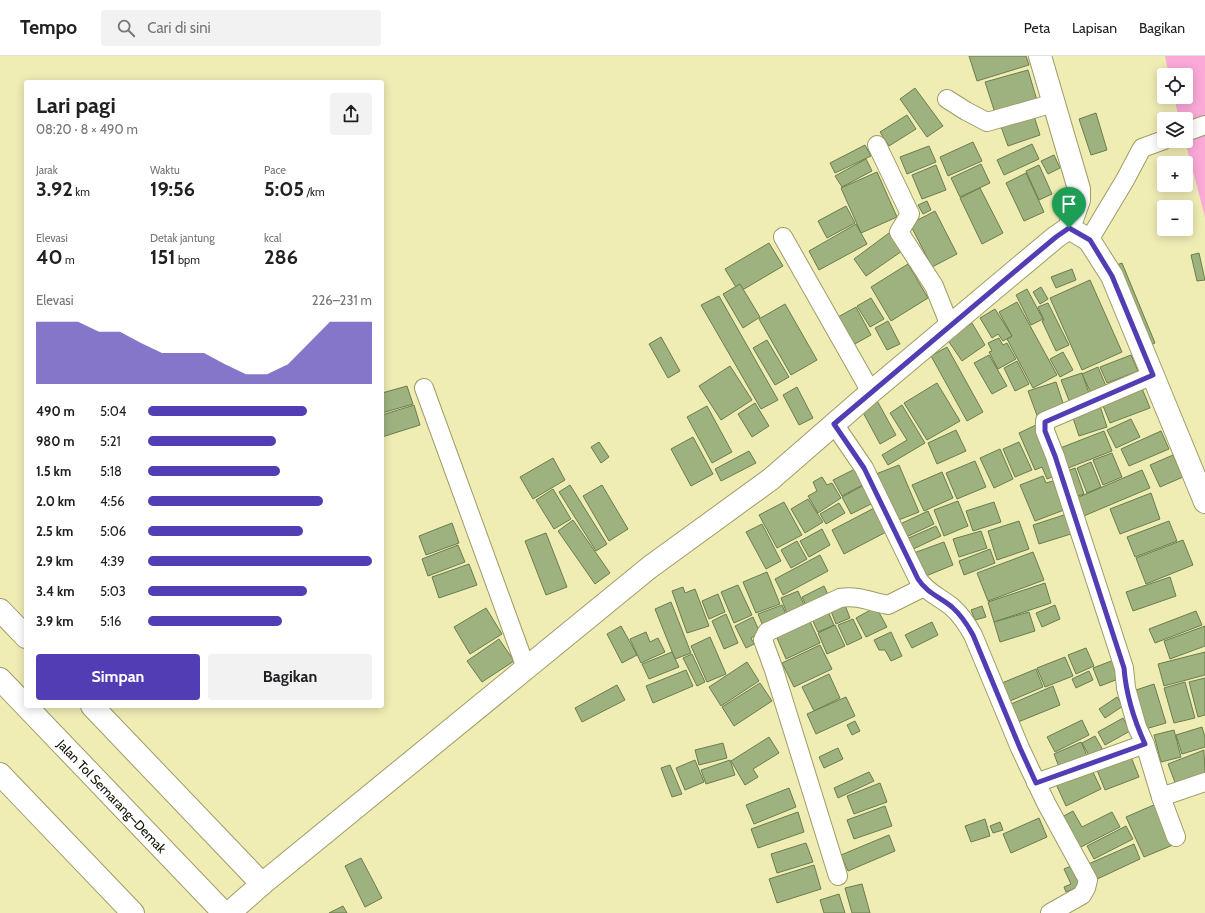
<!DOCTYPE html>
<html lang="id">
<meta charset="utf-8">
<style>
body{margin:0;font-family:Cabin,sans-serif;background:#f2f2f2;color:#202124;height:100vh;display:flex;flex-direction:column;font-size:15px;white-space:nowrap}
*{box-sizing:border-box;margin:0}
p{font-size:13px;color:#757577}
.icon{flex:none;width:22px;height:22px;fill:none;stroke:currentColor;stroke-width:2;stroke-linecap:round;stroke-linejoin:round}
.map{position:relative;flex:1;overflow:hidden}
.side{position:absolute;left:24px;top:24px;width:360px;height:628px;display:flex;flex-direction:column;background:#fff;border-radius:4px;box-shadow:0 2px 10px #0003}
.side>*{flex:none}
.fabs{position:absolute;left:1157px;top:12px;display:grid;gap:8px}
.fabs a{display:grid;place-items:center;width:36px;height:36px;border-radius:4px;background:#fff;box-shadow:0 2px 10px #0003;font-size:20px}
.pin{position:absolute;display:grid;place-items:center;width:34px;height:34px;color:#fff;margin:-41px -17px;border-radius:50% 50% 50% 0;rotate:-45deg;box-shadow:0 0 4px #0007}
.pin .icon{rotate:45deg}
.round{display:grid;place-items:center;flex:none;width:42px;height:42px;border-radius:4px;background:#f2f2f2}
.head{display:flex;align-items:center;justify-content:space-between;height:68px;padding:0 12px}
h1{font-size:22px;font-weight:800;line-height:30px}
.stats{display:grid;grid-template-columns:repeat(3,1fr);gap:6px;height:68px;padding:4px 12px}
.stats div{display:grid;align-content:center}
.stats b{font-size:20px;font-weight:800}
.stats small{font-size:11px;font-weight:400}
.stats p{font-size:11px}
.chart{height:112px;padding:8px 12px}
.chart p{display:flex;justify-content:space-between}
.chart svg{width:100%;height:72px;margin-top:4px;fill:#533db5;opacity:.7}
.action{display:flex;gap:8px;margin-top:auto;padding:8px 12px}
.action a{flex:1;height:46px;border-radius:4px;background:#533db5;color:#fff;font-size:16px;font-weight:800;line-height:46px;text-align:center}
.action a+a{background:#f2f2f2;color:#202124}
ul{padding:0 12px;list-style:none;font-size:13px}
li{display:grid;grid-template-columns:64px 48px 1fr;align-items:center;height:30px}
li i{height:10px;border-radius:5px;background:#533db5}
header{display:flex;align-items:center;gap:24px;box-sizing:border-box;height:56px;padding:0 20px;background:#fff;border-bottom:1px solid #e0e0e0}
header strong{font-size:19px}
nav{display:flex;gap:22px;margin-inline-start:auto;font-size:14px}
.search{width:280px;height:36px;background:#f2f2f2;display:flex;align-items:center;gap:10px;box-sizing:border-box;padding:0 14px;border-radius:4px;color:#757577;font-size:15px}
.map>svg:first-child{display:block}
.water{fill:#fba9d7}
.building{fill:#9eb27f;stroke:#6b7d4d}
.lines{fill:none;stroke-linecap:round;stroke-linejoin:round}
.minor-casing{stroke:#9f9c66;stroke-width:20}
.tertiary-casing{stroke:#9f9c66;stroke-width:24}
.secondary-casing{stroke:#9f9c66;stroke-width:24}
.motorway-casing{stroke:#9f9c66;stroke-width:24}
.minor{stroke:#fff;stroke-width:18}
.tertiary{stroke:#fff;stroke-width:22}
.secondary{stroke:#fff;stroke-width:22}
.motorway{stroke:#fff;stroke-width:22}
.route-casing{stroke:#fff;stroke-width:8}
.route{stroke:#533db5;stroke-width:5}
.labels{text-anchor:middle;stroke-width:3;stroke-linejoin:round;paint-order:stroke}
.street-label{font-size:13px;fill:#111000;stroke:#fcf9c0}
</style>
<header>
<strong>Tempo</strong>
<div class="search"><svg class="icon" aria-label="search" viewBox="0 0 24 24"><circle cx="10" cy="10" r="6"/><path d="M15 15l6 6"/></svg>Cari di sini</div>
<nav><a>Peta</a><a>Lapisan</a><a>Bagikan</a></nav>
</header>
<div class="map">
<svg width="1205" height="857" viewBox="0 0 1205 857">
<rect width="100%" height="100%" fill="#efecb4"/>
<path class="water" d="M 1165,0 L 1205,0 L 1205,161 L 1185,85 L 1186,85 L 1186,63 L 1179,63 L 1174,41 L 1186,41 L 1186,19 L 1169,19 Z"/>
<g class="building">
<path d="M 969,0 L 1026,0 L 1029,9 L 977,25 Z"/>
<path d="M 1028,14 L 1038,48 L 996,60 L 985,26 Z"/>
<path d="M 915,32 L 943,70 L 927,81 L 900,43 Z"/>
<path d="M 1033,57 L 1040,79 L 1008,90 L 1000,68 Z"/>
<path d="M 1096,57 L 1107,94 L 1091,99 L 1079,63 Z"/>
<path d="M 907,59 L 916,73 L 889,90 L 880,76 Z"/>
<path d="M 973,86 L 982,105 L 948,120 L 940,101 Z"/>
<path d="M 1032,88 L 1039,103 L 1004,119 L 997,104 Z"/>
<path d="M 865,89 L 871,100 L 835,117 L 830,107 Z"/>
<path d="M 929,90 L 936,106 L 907,118 L 900,101 Z"/>
<path d="M 1054,99 L 1060,112 L 1048,118 L 1041,105 Z"/>
<path d="M 866,103 L 872,115 L 842,131 L 835,120 Z"/>
<path d="M 981,108 L 990,127 L 960,141 L 951,122 Z"/>
<path d="M 936,109 L 946,134 L 922,143 L 912,119 Z"/>
<path d="M 1039,109 L 1052,138 L 1039,144 L 1026,115 Z"/>
<path d="M 877,116 L 897,161 L 861,177 L 841,132 Z"/>
<path d="M 1026,117 L 1044,156 L 1024,165 L 1006,127 Z"/>
<path d="M 980,132 L 1003,177 L 982,188 L 960,142 Z"/>
<path d="M 927,145 L 931,154 L 923,158 L 918,149 Z"/>
<path d="M 846,150 L 855,167 L 827,182 L 818,165 Z"/>
<path d="M 935,155 L 957,198 L 932,211 L 910,168 Z"/>
<path d="M 856,168 L 867,188 L 819,214 L 809,195 Z"/>
<path d="M 889,177 L 902,195 L 866,220 L 854,203 Z"/>
<path d="M 769,187 L 783,210 L 739,236 L 725,213 Z"/>
<path d="M 1199,197 L 1205,224 L 1197,225 L 1191,199 Z"/>
<path d="M 1122,207 L 1155,287 L 1144,292 L 1111,211 Z"/>
<path d="M 908,208 L 928,242 L 891,265 L 871,231 Z"/>
<path d="M 1072,213 L 1076,224 L 1056,232 L 1051,221 Z"/>
<path d="M 1090,224 L 1122,296 L 1082,314 L 1050,242 Z"/>
<path d="M 740,228 L 760,261 L 743,272 L 723,238 Z"/>
<path d="M 1041,231 L 1048,243 L 1040,248 L 1033,236 Z"/>
<path d="M 1027,233 L 1043,263 L 1031,269 L 1016,239 Z"/>
<path d="M 719,240 L 778,344 L 761,353 L 701,249 Z"/>
<path d="M 871,242 L 884,263 L 870,271 L 857,250 Z"/>
<path d="M 1017,246 L 1057,319 L 1033,332 L 1007,283 L 1012,280 L 999,256 Z"/>
<path d="M 1048,247 L 1069,289 L 1056,295 L 1042,265 L 1044,264 L 1038,251 Z"/>
<path d="M 785,248 L 817,304 L 791,319 L 759,263 Z"/>
<path d="M 856,251 L 871,279 L 853,289 L 838,261 Z"/>
<path d="M 995,253 L 1012,280 L 1003,285 L 998,278 L 992,282 L 980,262 Z"/>
<path d="M 888,265 L 900,288 L 887,294 L 875,272 Z"/>
<path d="M 972,267 L 985,289 L 962,305 L 947,283 Z"/>
<path d="M 661,281 L 680,315 L 668,322 L 649,288 Z"/>
<path d="M 999,282 L 1003,289 L 1007,287 L 1016,303 L 998,313 L 989,296 L 992,295 L 988,287 Z"/>
<path d="M 767,284 L 789,321 L 775,329 L 753,292 Z"/>
<path d="M 947,291 L 983,356 L 967,365 L 931,300 Z"/>
<path d="M 1063,296 L 1073,314 L 1060,321 L 1050,303 Z"/>
<path d="M 989,299 L 1007,330 L 992,338 L 974,307 Z"/>
<path d="M 1131,299 L 1138,315 L 1107,327 L 1100,311 Z"/>
<path d="M 1017,305 L 1029,328 L 1015,335 L 1004,312 Z"/>
<path d="M 730,310 L 752,344 L 721,364 L 699,330 Z"/>
<path d="M 1098,311 L 1106,330 L 1091,337 L 1082,318 Z"/>
<path d="M 1082,317 L 1090,340 L 1070,347 L 1061,324 Z"/>
<path d="M 1056,326 L 1065,353 L 1038,362 L 1028,335 Z"/>
<path d="M 937,327 L 960,365 L 927,384 L 904,347 Z"/>
<path d="M 407,330 L 413,348 L 382,357 L 382,337 Z"/>
<path d="M 1141,330 L 1150,352 L 1110,367 L 1101,345 Z"/>
<path d="M 797,331 L 813,362 L 799,369 L 783,339 Z"/>
<path d="M 875,341 L 896,379 L 880,388 L 859,349 Z"/>
<path d="M 755,347 L 769,370 L 752,381 L 738,358 Z"/>
<path d="M 1099,347 L 1107,371 L 1079,380 L 1071,356 Z"/>
<path d="M 414,349 L 420,369 L 382,381 L 382,359 Z"/>
<path d="M 902,349 L 925,387 L 888,409 L 882,399 L 907,384 L 890,357 Z"/>
<path d="M 707,350 L 732,396 L 712,407 L 687,361 Z"/>
<path d="M 1131,363 L 1140,381 L 1116,392 L 1107,374 Z"/>
<path d="M 1038,368 L 1059,418 L 1047,423 L 1042,411 L 1035,414 L 1019,377 Z"/>
<path d="M 956,374 L 966,395 L 937,408 L 928,387 Z"/>
<path d="M 1104,375 L 1112,395 L 1063,414 L 1055,394 Z"/>
<path d="M 1161,375 L 1169,393 L 1129,410 L 1121,393 Z"/>
<path d="M 693,381 L 713,418 L 691,430 L 671,393 Z"/>
<path d="M 599,386 L 609,401 L 601,407 L 591,391 Z"/>
<path d="M 1019,386 L 1032,414 L 1015,421 L 1003,393 Z"/>
<path d="M 1000,393 L 1013,423 L 994,432 L 980,402 Z"/>
<path d="M 749,395 L 756,407 L 721,425 L 715,413 Z"/>
<path d="M 1112,397 L 1122,421 L 1103,429 L 1093,404 Z"/>
<path d="M 1173,399 L 1183,421 L 1160,431 L 1150,409 Z"/>
<path d="M 553,402 L 565,424 L 533,443 L 520,421 Z"/>
<path d="M 975,405 L 986,431 L 957,443 L 946,417 Z"/>
<path d="M 1091,406 L 1101,431 L 1087,437 L 1077,412 Z"/>
<path d="M 899,409 L 919,456 L 896,465 L 876,418 Z"/>
<path d="M 857,412 L 866,427 L 842,440 L 833,424 Z"/>
<path d="M 1075,412 L 1084,438 L 1072,442 L 1062,417 Z"/>
<path d="M 1142,414 L 1150,432 L 1079,462 L 1072,444 Z"/>
<path d="M 942,416 L 953,442 L 924,455 L 912,429 Z"/>
<path d="M 1043,420 L 1046,427 L 1053,425 L 1064,454 L 1035,465 L 1020,429 Z"/>
<path d="M 822,421 L 827,429 L 832,427 L 841,442 L 818,457 L 808,440 L 817,435 L 813,426 Z"/>
<path d="M 866,428 L 875,446 L 851,458 L 842,441 Z"/>
<path d="M 570,429 L 607,488 L 596,495 L 559,436 Z"/>
<path d="M 602,429 L 628,473 L 609,485 L 583,440 Z"/>
<path d="M 553,433 L 571,463 L 554,473 L 536,444 Z"/>
<path d="M 1151,437 L 1160,463 L 1120,478 L 1110,453 Z"/>
<path d="M 808,443 L 823,466 L 805,477 L 791,453 Z"/>
<path d="M 958,445 L 968,470 L 944,480 L 934,454 Z"/>
<path d="M 784,446 L 802,479 L 777,492 L 759,459 Z"/>
<path d="M 994,446 L 1001,466 L 973,475 L 966,455 Z"/>
<path d="M 839,447 L 845,457 L 826,468 L 820,458 Z"/>
<path d="M 878,450 L 890,474 L 844,498 L 832,474 Z"/>
<path d="M 928,455 L 934,468 L 902,483 L 896,470 Z"/>
<path d="M 1067,458 L 1074,477 L 1039,488 L 1033,469 Z"/>
<path d="M 573,464 L 610,517 L 595,528 L 558,475 Z"/>
<path d="M 1019,465 L 1029,493 L 997,504 L 988,475 Z"/>
<path d="M 1169,465 L 1177,485 L 1135,501 L 1127,481 Z"/>
<path d="M 452,467 L 459,487 L 426,499 L 419,480 Z"/>
<path d="M 762,468 L 781,505 L 766,513 L 746,476 Z"/>
<path d="M 936,470 L 941,480 L 909,495 L 904,484 Z"/>
<path d="M 822,473 L 830,489 L 809,501 L 800,485 Z"/>
<path d="M 981,475 L 987,492 L 959,501 L 953,483 Z"/>
<path d="M 546,477 L 567,531 L 546,539 L 525,485 Z"/>
<path d="M 1183,484 L 1193,509 L 1146,528 L 1136,502 Z"/>
<path d="M 797,485 L 807,503 L 791,512 L 781,494 Z"/>
<path d="M 944,486 L 953,509 L 921,522 L 911,498 Z"/>
<path d="M 458,489 L 465,506 L 428,520 L 422,503 Z"/>
<path d="M 990,493 L 995,507 L 964,519 L 959,505 Z"/>
<path d="M 1033,496 L 1044,524 L 988,545 L 977,517 Z"/>
<path d="M 820,499 L 828,515 L 783,539 L 775,523 Z"/>
<path d="M 469,508 L 477,529 L 439,542 L 432,521 Z"/>
<path d="M 767,516 L 780,548 L 756,557 L 743,526 Z"/>
<path d="M 1170,521 L 1176,540 L 1133,555 L 1126,536 Z"/>
<path d="M 1045,527 L 1051,547 L 994,566 L 988,546 Z"/>
<path d="M 738,529 L 752,559 L 734,567 L 721,536 Z"/>
<path d="M 824,530 L 830,543 L 808,554 L 802,541 Z"/>
<path d="M 683,531 L 685,537 L 695,533 L 709,570 L 687,577 L 672,535 Z"/>
<path d="M 798,535 L 807,556 L 789,563 L 781,542 Z"/>
<path d="M 718,538 L 725,556 L 709,563 L 702,545 Z"/>
<path d="M 843,544 L 850,562 L 836,568 L 829,550 Z"/>
<path d="M 671,546 L 691,597 L 675,603 L 655,553 Z"/>
<path d="M 782,549 L 789,565 L 765,575 L 758,558 Z"/>
<path d="M 1055,549 L 1060,563 L 1042,571 L 1036,557 Z"/>
<path d="M 982,550 L 986,561 L 975,564 L 971,554 Z"/>
<path d="M 826,551 L 834,569 L 818,576 L 810,559 Z"/>
<path d="M 876,551 L 887,571 L 866,581 L 856,562 Z"/>
<path d="M 486,552 L 502,578 L 470,598 L 454,571 Z"/>
<path d="M 1196,555 L 1202,569 L 1155,587 L 1149,573 Z"/>
<path d="M 1029,556 L 1035,575 L 1000,586 L 994,566 Z"/>
<path d="M 726,558 L 738,587 L 724,593 L 712,565 Z"/>
<path d="M 807,559 L 820,587 L 786,603 L 774,575 Z"/>
<path d="M 753,561 L 760,577 L 751,582 L 754,588 L 746,592 L 735,570 Z"/>
<path d="M 853,563 L 862,582 L 847,589 L 838,569 Z"/>
<path d="M 932,566 L 938,579 L 912,592 L 905,579 Z"/>
<path d="M 835,569 L 845,590 L 827,598 L 818,577 Z"/>
<path d="M 621,570 L 637,599 L 622,607 L 607,578 Z"/>
<path d="M 1205,570 L 1205,590 L 1170,603 L 1164,585 Z"/>
<path d="M 646,576 L 650,586 L 658,582 L 665,596 L 641,607 L 630,583 Z"/>
<path d="M 891,576 L 902,600 L 891,605 L 885,594 L 879,594 L 874,584 Z"/>
<path d="M 710,581 L 726,618 L 707,626 L 691,590 Z"/>
<path d="M 499,583 L 514,605 L 482,626 L 467,605 Z"/>
<path d="M 820,589 L 832,613 L 794,631 L 782,607 Z"/>
<path d="M 1086,592 L 1094,610 L 1076,618 L 1068,599 Z"/>
<path d="M 672,596 L 679,611 L 649,623 L 642,608 Z"/>
<path d="M 1205,596 L 1205,619 L 1164,630 L 1158,608 Z"/>
<path d="M 692,598 L 705,626 L 697,630 L 683,602 Z"/>
<path d="M 1065,601 L 1073,620 L 1045,631 L 1037,612 Z"/>
<path d="M 1114,604 L 1121,622 L 1100,630 L 1093,612 Z"/>
<path d="M 747,606 L 759,625 L 721,650 L 709,631 Z"/>
<path d="M 1036,613 L 1043,631 L 1010,645 L 1002,627 Z"/>
<path d="M 686,614 L 693,630 L 653,647 L 646,630 Z"/>
<path d="M 1089,615 L 1093,624 L 1076,632 L 1072,623 Z"/>
<path d="M 829,618 L 840,642 L 814,655 L 802,631 Z"/>
<path d="M 1205,622 L 1205,659 L 1198,661 L 1189,626 Z"/>
<path d="M 1185,626 L 1195,662 L 1174,667 L 1164,632 Z"/>
<path d="M 760,627 L 772,645 L 734,670 L 722,651 Z"/>
<path d="M 1154,628 L 1166,667 L 1142,674 L 1130,636 Z"/>
<path d="M 617,629 L 625,644 L 582,666 L 575,652 Z"/>
<path d="M 1053,630 L 1060,649 L 1018,666 L 1011,648 Z"/>
<path d="M 846,641 L 855,660 L 816,678 L 807,658 Z"/>
<path d="M 1117,641 L 1123,650 L 1105,662 L 1099,653 Z"/>
<path d="M 1123,662 L 1130,675 L 1105,689 L 1098,676 Z"/>
<path d="M 1082,664 L 1089,679 L 1055,696 L 1047,681 Z"/>
<path d="M 855,665 L 860,675 L 852,679 L 847,669 Z"/>
<path d="M 1202,671 L 1205,681 L 1205,691 L 1182,698 L 1176,679 Z"/>
<path d="M 1174,674 L 1181,701 L 1161,706 L 1154,679 Z"/>
<path d="M 1095,680 L 1104,696 L 1091,703 L 1082,687 Z"/>
<path d="M 769,681 L 779,697 L 753,713 L 758,721 L 745,729 L 731,705 Z"/>
<path d="M 1081,686 L 1089,704 L 1061,716 L 1054,698 Z"/>
<path d="M 723,687 L 727,702 L 699,709 L 695,694 Z"/>
<path d="M 838,692 L 843,703 L 824,712 L 819,701 Z"/>
<path d="M 1204,694 L 1205,718 L 1176,729 L 1168,708 Z"/>
<path d="M 1129,696 L 1139,721 L 1105,734 L 1095,709 Z"/>
<path d="M 695,704 L 704,726 L 685,734 L 676,712 Z"/>
<path d="M 730,704 L 735,719 L 706,728 L 701,714 Z"/>
<path d="M 670,709 L 682,738 L 672,741 L 661,712 Z"/>
<path d="M 1091,712 L 1101,733 L 1066,750 L 1056,728 Z"/>
<path d="M 869,716 L 874,725 L 838,742 L 834,732 Z"/>
<path d="M 880,727 L 887,746 L 854,758 L 847,740 Z"/>
<path d="M 789,732 L 796,751 L 754,768 L 746,749 Z"/>
<path d="M 1156,748 L 1173,789 L 1144,801 L 1126,761 Z"/>
<path d="M 885,750 L 892,770 L 854,783 L 847,764 Z"/>
<path d="M 1073,755 L 1082,771 L 1112,756 L 1120,771 L 1079,792 L 1062,761 Z"/>
<path d="M 798,756 L 804,776 L 758,792 L 751,773 Z"/>
<path d="M 1039,762 L 1047,781 L 1011,797 L 1003,778 Z"/>
<path d="M 985,763 L 990,780 L 971,786 L 965,770 Z"/>
<path d="M 1000,766 L 1003,774 L 993,777 L 990,770 Z"/>
<path d="M 1126,770 L 1133,783 L 1094,803 L 1087,790 Z"/>
<path d="M 889,779 L 895,795 L 848,815 L 841,799 Z"/>
<path d="M 806,787 L 813,806 L 777,817 L 771,798 Z"/>
<path d="M 1134,788 L 1140,803 L 1093,825 L 1086,809 Z"/>
<path d="M 361,802 L 382,842 L 365,851 L 345,810 Z"/>
<path d="M 814,809 L 821,833 L 777,847 L 769,823 Z"/>
<path d="M 1071,810 L 1080,830 L 1066,836 L 1064,831 L 1071,828 L 1064,813 Z"/>
<path d="M 862,828 L 870,857 L 852,857 L 845,832 Z"/>
<path d="M 839,838 L 845,857 L 824,857 L 820,844 Z"/>
<path d="M 343,850 L 347,857 L 329,857 Z"/>
</g>
<g class="lines">
<defs>
<g id="minor">
<path d="M 947,43 L 966,55 L 987,66 L 1054,47"/>
<path d="M 1186,76 L 1205,69"/>
<path d="M 877,89 L 910,158 L 899,176 L 934,230 L 950,270"/>
<path d="M 783,181 L 871,336"/>
<path d="M 1089,184 L 1125,124 L 1142,92 L 1164,84"/>
<path d="M 1153,319 L 1045,365 L 1045,375 L 1055,400 L 1124,612 L 1126,632 L 1137,671 L 1145,688 L 1161,741 L 1176,781"/>
<path d="M 424,332 L 526,612"/>
<path d="M 834,368 L 864,412 L 918,523 C 927,537 940,541 952,551 C 961,559 967,568 973,579 L 1020,692 L 1046,747 L 1088,824 L 1086,832 L 1082,839 L 1050,857"/>
<path d="M 1036,727 L 1145,688"/>
<path d="M 1161,741 L 1205,726"/>
<path d="M 838,820 L 774,614 L 763,584 L 767,576 L 840,542 C 859,539 871,546 888,549 L 924,531"/>
</g>
<g id="tertiary">
<path d="M 1069,172 L 1089,184 L 1112,220 L 1205,446"/>
<path d="M 0,554 L 26,581"/>
<path d="M 92,650 L 262,828"/>
</g>
<path id="secondary" d="M 229,857 L 262,828 L 650,511 L 771,423 L 871,336 L 1026,206 L 1056,181 L 1069,172 L 1079,144 L 1079,133 L 1040,0"/>
<g id="motorway">
<path id="s1" d="M 0,623 L 224,857"/>
<path d="M 0,718 L 133,857"/>
</g>
</defs>
<use href="#minor" class="minor-casing"/>
<use href="#tertiary" class="tertiary-casing"/>
<use href="#secondary" class="secondary-casing"/>
<use href="#motorway" class="motorway-casing"/>
<use href="#minor" class="minor"/>
<use href="#tertiary" class="tertiary"/>
<use href="#secondary" class="secondary"/>
<use href="#motorway" class="motorway"/>
</g>
<g class="lines">
<defs>
<path id="route" d="M 1069,172 L 1090,184 L 1112,220 L 1153,319 L 1045,366 L 1045,375 L 1055,400 L 1124,612 C 1126,638 1134,664 1145,688 L 1036,727 L 1020,692 L 973,579 C 967,568 961,559 952,551 C 940,541 927,537 918,523 L 864,412 L 834,368 L 1026,206 L 1056,181 Z"/>
</defs>
<use href="#route" class="route-casing"/>
<use href="#route" class="route"/>
</g>
<g class="labels">
<g class="street-label">
<text dy="5" stroke="none"><textPath href="#s1" startOffset="162">Jalan Tol Semarang–Demak</textPath></text>
</g>
</g>
</svg>
<div class="fabs">
<a><svg class="icon" aria-label="locate" viewBox="0 0 24 24"><circle cx="12" cy="12" r="6"/><path d="M12 2v4M12 18v4M2 12h4M18 12h4"/></svg></a>
<a><svg class="icon" aria-label="layers" viewBox="0 0 24 24"><path d="M12 4l9 5-9 5-9-5zM3 14l9 5 9-5"/></svg></a>
<a>+</a>
<a>−</a>
</div>
<div class="pin" style="left:1069px;top:172px;background:#1e9e55"><svg class="icon" aria-label="arrive" viewBox="0 0 24 24"><path d="M6 21V4h12l-3 4 3 4H6"/></svg></div>
<section class="side">
<div class="head"><div><h1>Lari pagi</h1><p>08:20 · 8 × 490 m</p></div><a class="round"><svg class="icon" aria-label="share" viewBox="0 0 24 24"><path d="M12 15V3M7 8l5-5 5 5M5 13v7h14v-7"/></svg></a></div>
<div class="stats">
<div><p>Jarak</p><b>3.92<small> km</small></b></div>
<div><p>Waktu</p><b>19:56</b></div>
<div><p>Pace</p><b>5:05<small> /km</small></b></div>
</div>
<div class="stats">
<div><p>Elevasi</p><b>40<small> m</small></b></div>
<div><p>Detak jantung</p><b>151<small> bpm</small></b></div>
<div><p>kcal</p><b>286</b></div>
</div>
<div class="chart"><p><span>Elevasi</span>226–231 m</p>
<svg viewBox="0 0 160 44" preserveAspectRatio="none"><path d="M0 44V6L10 6L20 6L30 12L40 12L50 19L60 25L70 25L80 25L90 32L100 38L110 38L120 32L130 19L140 6L150 6L160 6V44z"/></svg>
</div>
<ul>
<li><b>490 m</b>5:04<i style="width:71%"></i></li>
<li><b>980 m</b>5:21<i style="width:57%"></i></li>
<li><b>1.5 km</b>5:18<i style="width:59%"></i></li>
<li><b>2.0 km</b>4:56<i style="width:78%"></i></li>
<li><b>2.5 km</b>5:06<i style="width:69%"></i></li>
<li><b>2.9 km</b>4:39<i style="width:100%"></i></li>
<li><b>3.4 km</b>5:03<i style="width:71%"></i></li>
<li><b>3.9 km</b>5:16<i style="width:60%"></i></li>
</ul>
<div class="action"><a>Simpan</a><a>Bagikan</a></div>
</section>
</div>
